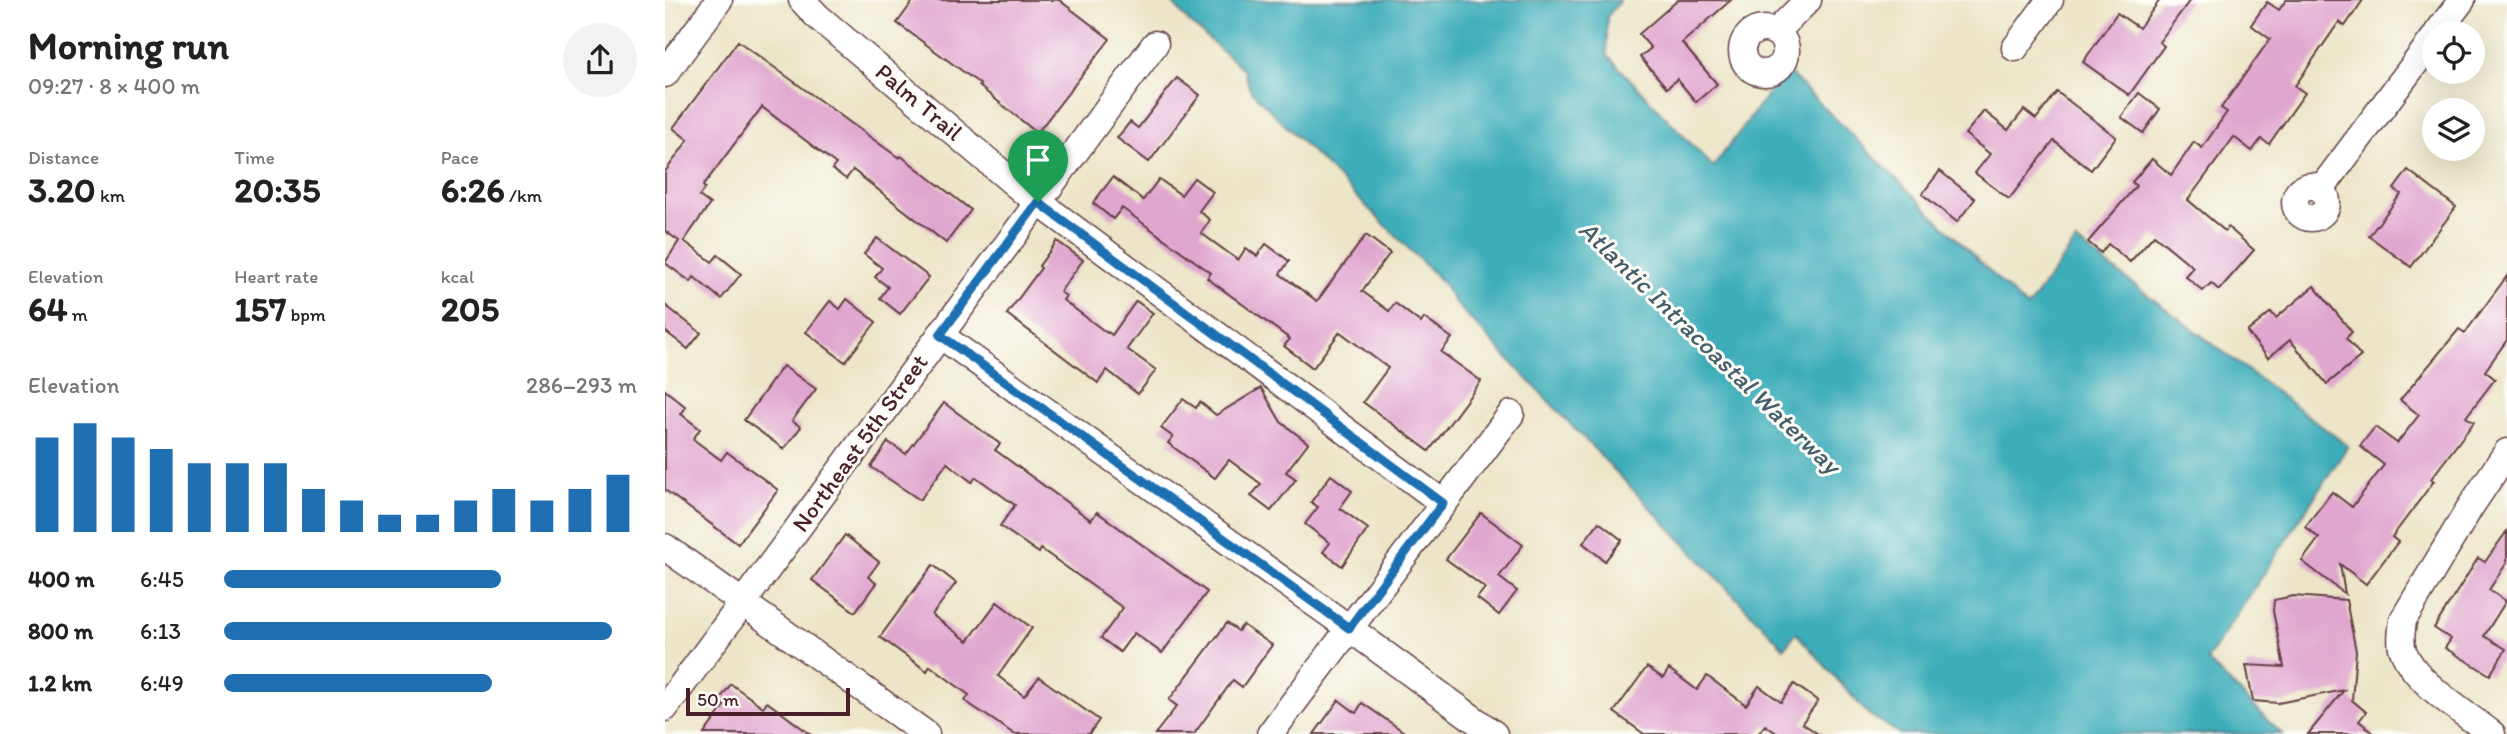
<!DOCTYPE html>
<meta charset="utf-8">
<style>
body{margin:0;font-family:Itim,sans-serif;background:#f2f2f2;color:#222;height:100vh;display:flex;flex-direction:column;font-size:26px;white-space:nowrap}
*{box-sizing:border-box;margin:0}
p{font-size:23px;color:#767676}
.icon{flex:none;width:38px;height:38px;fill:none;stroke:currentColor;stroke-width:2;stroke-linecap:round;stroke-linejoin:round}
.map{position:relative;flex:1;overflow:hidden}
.side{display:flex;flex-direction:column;background:#fff;width:665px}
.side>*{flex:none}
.tools{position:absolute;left:1757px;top:21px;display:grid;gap:14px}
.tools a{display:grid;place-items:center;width:63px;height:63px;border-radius:50%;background:#fff;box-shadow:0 7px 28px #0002;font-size:35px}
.scale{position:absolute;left:21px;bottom:18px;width:164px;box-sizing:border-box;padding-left:7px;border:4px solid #4a1f2b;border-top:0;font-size:19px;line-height:24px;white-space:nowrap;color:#4a1f2b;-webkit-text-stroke:5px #fdfcf7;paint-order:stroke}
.pin{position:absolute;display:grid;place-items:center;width:60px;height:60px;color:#fff;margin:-72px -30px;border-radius:50% 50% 50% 0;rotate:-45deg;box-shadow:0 0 7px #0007}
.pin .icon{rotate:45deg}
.round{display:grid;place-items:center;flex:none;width:74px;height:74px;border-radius:37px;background:#f2f2f2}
.headline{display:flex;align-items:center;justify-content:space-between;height:119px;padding:0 28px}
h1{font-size:38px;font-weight:800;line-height:52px}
.stats{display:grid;grid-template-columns:repeat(3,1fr);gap:10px;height:119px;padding:7px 28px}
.stats div{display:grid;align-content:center}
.stats b{font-size:35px;font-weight:800}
.stats small{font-size:19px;font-weight:400}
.stats p{font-size:19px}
.chart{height:196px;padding:14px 28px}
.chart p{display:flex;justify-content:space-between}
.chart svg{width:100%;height:126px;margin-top:7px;stroke:#1f6fb2;stroke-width:6}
ul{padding:0 28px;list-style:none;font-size:23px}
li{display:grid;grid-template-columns:112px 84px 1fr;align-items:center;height:52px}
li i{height:18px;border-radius:9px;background:#1f6fb2}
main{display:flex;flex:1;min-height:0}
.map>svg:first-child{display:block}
.water{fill:#3dadba;stroke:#446672;stroke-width:2}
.building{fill:#e0a6cf}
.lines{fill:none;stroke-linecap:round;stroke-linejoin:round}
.minor-casing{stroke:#623d42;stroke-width:29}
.minor{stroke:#fff;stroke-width:26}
.route-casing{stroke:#fff;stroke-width:14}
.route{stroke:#1f6fb2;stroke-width:9}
.labels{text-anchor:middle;stroke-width:6;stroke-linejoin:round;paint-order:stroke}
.street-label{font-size:24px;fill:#4a1f2b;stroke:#fdfcf7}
.water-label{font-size:26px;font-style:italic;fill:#445f6b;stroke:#fdfcf7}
</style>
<main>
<section class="side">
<div class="headline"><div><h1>Morning run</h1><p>09:27 · 8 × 400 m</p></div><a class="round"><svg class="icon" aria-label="share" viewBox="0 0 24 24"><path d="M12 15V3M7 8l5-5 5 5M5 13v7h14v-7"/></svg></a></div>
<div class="stats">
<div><p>Distance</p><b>3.20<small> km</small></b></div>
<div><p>Time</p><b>20:35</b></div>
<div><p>Pace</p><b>6:26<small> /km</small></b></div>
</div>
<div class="stats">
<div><p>Elevation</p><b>64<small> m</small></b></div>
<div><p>Heart rate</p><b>157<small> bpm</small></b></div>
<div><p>kcal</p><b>205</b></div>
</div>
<div class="chart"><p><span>Elevation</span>286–293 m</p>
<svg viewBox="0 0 160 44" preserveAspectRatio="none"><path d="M5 44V11M15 44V6M25 44V11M35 44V15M45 44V20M55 44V20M65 44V20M75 44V29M85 44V33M95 44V38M105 44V38M115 44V33M125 44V29M135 44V33M145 44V29M155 44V24"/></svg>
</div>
<ul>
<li><b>400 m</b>6:45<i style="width:67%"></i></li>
<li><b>800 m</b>6:13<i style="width:94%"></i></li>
<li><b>1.2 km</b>6:49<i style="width:65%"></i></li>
</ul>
</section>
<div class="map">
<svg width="1842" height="734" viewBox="0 0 1842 734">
<rect width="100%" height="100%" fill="#fdfcf7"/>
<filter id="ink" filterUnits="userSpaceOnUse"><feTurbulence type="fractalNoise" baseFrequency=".0143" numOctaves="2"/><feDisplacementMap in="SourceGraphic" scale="14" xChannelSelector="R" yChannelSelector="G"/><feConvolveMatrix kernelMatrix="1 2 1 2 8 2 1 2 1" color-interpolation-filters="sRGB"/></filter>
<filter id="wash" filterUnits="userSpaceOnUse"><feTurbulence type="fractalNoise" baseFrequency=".00686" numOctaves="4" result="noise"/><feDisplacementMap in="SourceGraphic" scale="28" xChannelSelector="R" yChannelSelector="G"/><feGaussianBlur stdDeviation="1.57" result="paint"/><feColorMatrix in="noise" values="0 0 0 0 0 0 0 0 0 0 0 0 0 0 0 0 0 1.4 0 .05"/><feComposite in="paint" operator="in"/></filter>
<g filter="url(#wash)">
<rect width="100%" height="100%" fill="#ece5c7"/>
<path class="water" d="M 505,0 L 955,0 L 942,17 L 942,55 L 1048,167 L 1121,70 L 1362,308 L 1411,241 L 1683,446 L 1542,660 L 1617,734 L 1235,734 L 1203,714 L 1131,633 L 1119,648 L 789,302 L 778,283 L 586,91 L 578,69 L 524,22 Z"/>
<g id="blocks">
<g class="building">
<path d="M 249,0 L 394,0 L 445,39 L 372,133 L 314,86 L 315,84 L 232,23 Z"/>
<path d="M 1013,0 L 1066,0 L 1017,43 L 1052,84 L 1031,102 L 1012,79 L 1002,88 L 975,57 L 986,48 L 974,34 Z"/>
<path d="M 1495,0 L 1525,0 L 1494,42 L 1499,46 L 1464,95 L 1418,62 L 1452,13 L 1474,28 Z"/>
<path d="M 1621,0 L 1698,0 L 1680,26 L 1674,22 L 1630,86 L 1640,93 L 1604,144 L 1596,139 L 1587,151 L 1569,137 L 1523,200 L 1560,231 L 1563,227 L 1589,250 L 1554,290 L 1546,283 L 1538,291 L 1520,276 L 1528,267 L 1489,235 L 1465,262 L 1443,244 L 1436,253 L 1423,242 L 1471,186 L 1467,182 L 1487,159 L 1506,175 L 1529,142 L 1537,148 L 1562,112 L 1556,108 L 1605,39 L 1586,25 L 1602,2 L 1614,10 Z"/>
<path d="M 73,41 L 234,158 L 236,156 L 306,210 L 281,243 L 188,170 L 181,179 L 167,169 L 171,164 L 97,107 L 38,186 L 40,188 L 34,196 L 45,204 L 19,241 L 47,262 L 53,255 L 76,274 L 56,299 L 29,277 L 26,282 L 0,263 L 14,241 L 0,231 L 0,172 L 23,140 L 8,128 Z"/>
<path d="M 512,78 L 535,95 L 484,162 L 452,138 L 465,122 L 473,128 Z"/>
<path d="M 1392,92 L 1451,137 L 1426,170 L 1389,141 L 1344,199 L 1310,173 L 1325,154 L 1300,134 L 1319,111 L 1343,130 L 1359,110 L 1371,119 Z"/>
<path d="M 1474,93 L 1495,109 L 1478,133 L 1456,117 Z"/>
<path d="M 1743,170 L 1791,207 L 1746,267 L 1704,236 L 1736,194 L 1729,189 Z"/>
<path d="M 1275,171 L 1310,199 L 1292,222 L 1257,194 Z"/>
<path d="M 448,177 L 478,200 L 494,179 L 516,195 L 529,178 L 548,192 L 534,211 L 545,220 L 536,233 L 573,260 L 581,248 L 592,256 L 601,244 L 624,261 L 615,274 L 652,301 L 701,235 L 725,253 L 697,291 L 724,311 L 730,303 L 756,323 L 759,318 L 787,338 L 776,352 L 816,381 L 764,451 L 698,402 L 723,368 L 675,332 L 648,368 L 619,346 L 625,339 L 542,278 L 546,273 L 457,208 L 448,219 L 428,203 Z"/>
<path d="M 212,238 L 264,277 L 235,314 L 215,298 L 223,287 L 210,277 L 217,268 L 199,254 Z"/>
<path d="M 392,241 L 418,260 L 395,292 L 401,296 L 398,300 L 442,333 L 443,332 L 447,335 L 471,301 L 488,313 L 462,349 L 491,370 L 473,394 L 442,370 L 433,383 L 342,314 L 376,268 L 374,266 Z"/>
<path d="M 1842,276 L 1842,340 L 1820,371 L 1830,379 L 1801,417 L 1809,422 L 1766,479 L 1769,481 L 1727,537 L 1733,542 L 1701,584 L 1675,564 L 1680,594 L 1637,561 L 1654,538 L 1640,527 L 1667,492 L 1687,507 L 1719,465 L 1695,446 L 1710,427 L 1732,443 L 1754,415 L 1735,400 L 1794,329 L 1800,333 Z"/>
<path d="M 1649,286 L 1687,332 L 1681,338 L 1696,356 L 1662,384 L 1625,340 L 1603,358 L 1582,332 L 1606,312 L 1611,318 Z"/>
<path d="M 182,299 L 211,322 L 180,362 L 141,332 L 165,301 L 175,309 Z"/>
<path d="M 0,305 L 36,333 L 23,349 L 0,331 Z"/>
<path d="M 118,366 L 151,389 L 127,421 L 136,427 L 119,449 L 79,420 Z"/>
<path d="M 596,388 L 616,422 L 643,443 L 621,472 L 631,479 L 606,511 L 586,496 L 596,484 L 564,460 L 550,478 L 503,443 L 508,437 L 496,428 L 518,399 L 531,408 L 535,402 L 551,415 Z"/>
<path d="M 0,390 L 21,407 L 16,414 L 35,429 L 28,439 L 56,460 L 62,452 L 113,490 L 73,544 L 0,490 Z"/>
<path d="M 279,403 L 335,444 L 330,450 L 426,520 L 432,512 L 542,592 L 497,653 L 469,633 L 455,652 L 436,638 L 458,608 L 376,549 L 374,553 L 335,526 L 350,505 L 311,477 L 307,482 L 282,463 L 255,500 L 206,467 L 223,442 L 241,454 Z"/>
<path d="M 666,475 L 687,491 L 675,508 L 703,529 L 677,566 L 658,552 L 665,543 L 640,524 L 653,507 L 646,502 Z"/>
<path d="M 816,513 L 858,545 L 834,577 L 852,591 L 834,615 L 812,598 L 820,588 L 781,559 Z"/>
<path d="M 934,522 L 957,540 L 940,561 L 918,543 Z"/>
<path d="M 1842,531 L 1842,562 L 1824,590 L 1841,601 L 1819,636 L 1841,649 L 1825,675 L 1780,648 L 1786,639 L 1769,628 L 1813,558 L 1820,562 Z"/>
<path d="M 180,535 L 214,562 L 203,577 L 211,583 L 190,612 L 147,580 Z"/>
<path d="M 268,565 L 291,583 L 267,615 L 303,641 L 332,602 L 367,628 L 333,676 L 359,696 L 374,677 L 434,720 L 424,734 L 349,734 L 300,701 L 304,695 L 265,666 L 262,671 L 215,637 Z"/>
<path d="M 1628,596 L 1681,600 L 1691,651 L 1687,700 L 1701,712 L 1694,721 L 1710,734 L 1643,734 L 1679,690 L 1613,703 L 1588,701 L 1581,665 L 1619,667 L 1608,611 L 1609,600 Z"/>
<path d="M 562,623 L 573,631 L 578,625 L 607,645 L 577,687 L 568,680 L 529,734 L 490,734 L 512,706 L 504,700 Z"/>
<path d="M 982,667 L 998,678 L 1004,669 L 1032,690 L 1042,676 L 1081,705 L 1094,686 L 1116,702 L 1129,684 L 1153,701 L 1137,723 L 1153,734 L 1113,734 L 1100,725 L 1093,734 L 979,734 L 949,712 Z"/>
<path d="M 66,684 L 98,707 L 102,702 L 145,734 L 39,734 L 59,706 L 53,702 Z"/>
<path d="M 674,700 L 691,713 L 697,703 L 742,734 L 649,734 Z"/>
</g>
</g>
</g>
<g filter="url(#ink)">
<use href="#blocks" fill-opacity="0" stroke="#623d42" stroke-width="2"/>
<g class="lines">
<defs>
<g id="minor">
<path d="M 137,0 L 152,16 L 357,190 L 778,503"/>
<circle cx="1099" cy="51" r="22"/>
<path d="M 1111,32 L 1143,0"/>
<path d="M 1772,33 L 1797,0"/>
<path d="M 1350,48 L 1385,0"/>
<path d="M 0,74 L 54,0"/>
<circle cx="1646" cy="202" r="16"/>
<path d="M 1656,189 L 1769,38"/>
<path d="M 275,335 L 684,628 L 829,734"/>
<path d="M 0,547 L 261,734"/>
<path d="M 0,708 L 490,44"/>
<path d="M 605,734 L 846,414"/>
<path d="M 1827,734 C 1800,713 1752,684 1739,653 C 1734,643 1737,631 1738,620 L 1804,509 L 1842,452"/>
</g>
</defs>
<use href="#minor" class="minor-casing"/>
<use href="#minor" class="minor"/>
</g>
</g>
<g class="lines" filter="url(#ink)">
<defs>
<path id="route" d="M 373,202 L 778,503 L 684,628 L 275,335 Z"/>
</defs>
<use href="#route" class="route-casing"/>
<use href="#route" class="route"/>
</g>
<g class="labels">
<g class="street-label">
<text transform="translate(254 102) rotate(40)" y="8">Palm Trail</text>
<text transform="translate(195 443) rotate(-54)" y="8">Northeast 5th Street</text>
</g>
<g class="water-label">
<text transform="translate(1045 347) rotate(44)" y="9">Atlantic Intracoastal Waterway</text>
</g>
</g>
</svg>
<div class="tools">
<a><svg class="icon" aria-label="locate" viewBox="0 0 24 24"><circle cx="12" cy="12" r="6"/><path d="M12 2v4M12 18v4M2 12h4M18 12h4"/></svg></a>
<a><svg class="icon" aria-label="layers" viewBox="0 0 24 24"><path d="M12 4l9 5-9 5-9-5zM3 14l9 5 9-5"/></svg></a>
</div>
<div class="scale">50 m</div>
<div class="pin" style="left:373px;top:202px;background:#1e9e55"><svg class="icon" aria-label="arrive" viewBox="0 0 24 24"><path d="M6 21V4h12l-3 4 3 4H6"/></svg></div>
</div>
</main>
